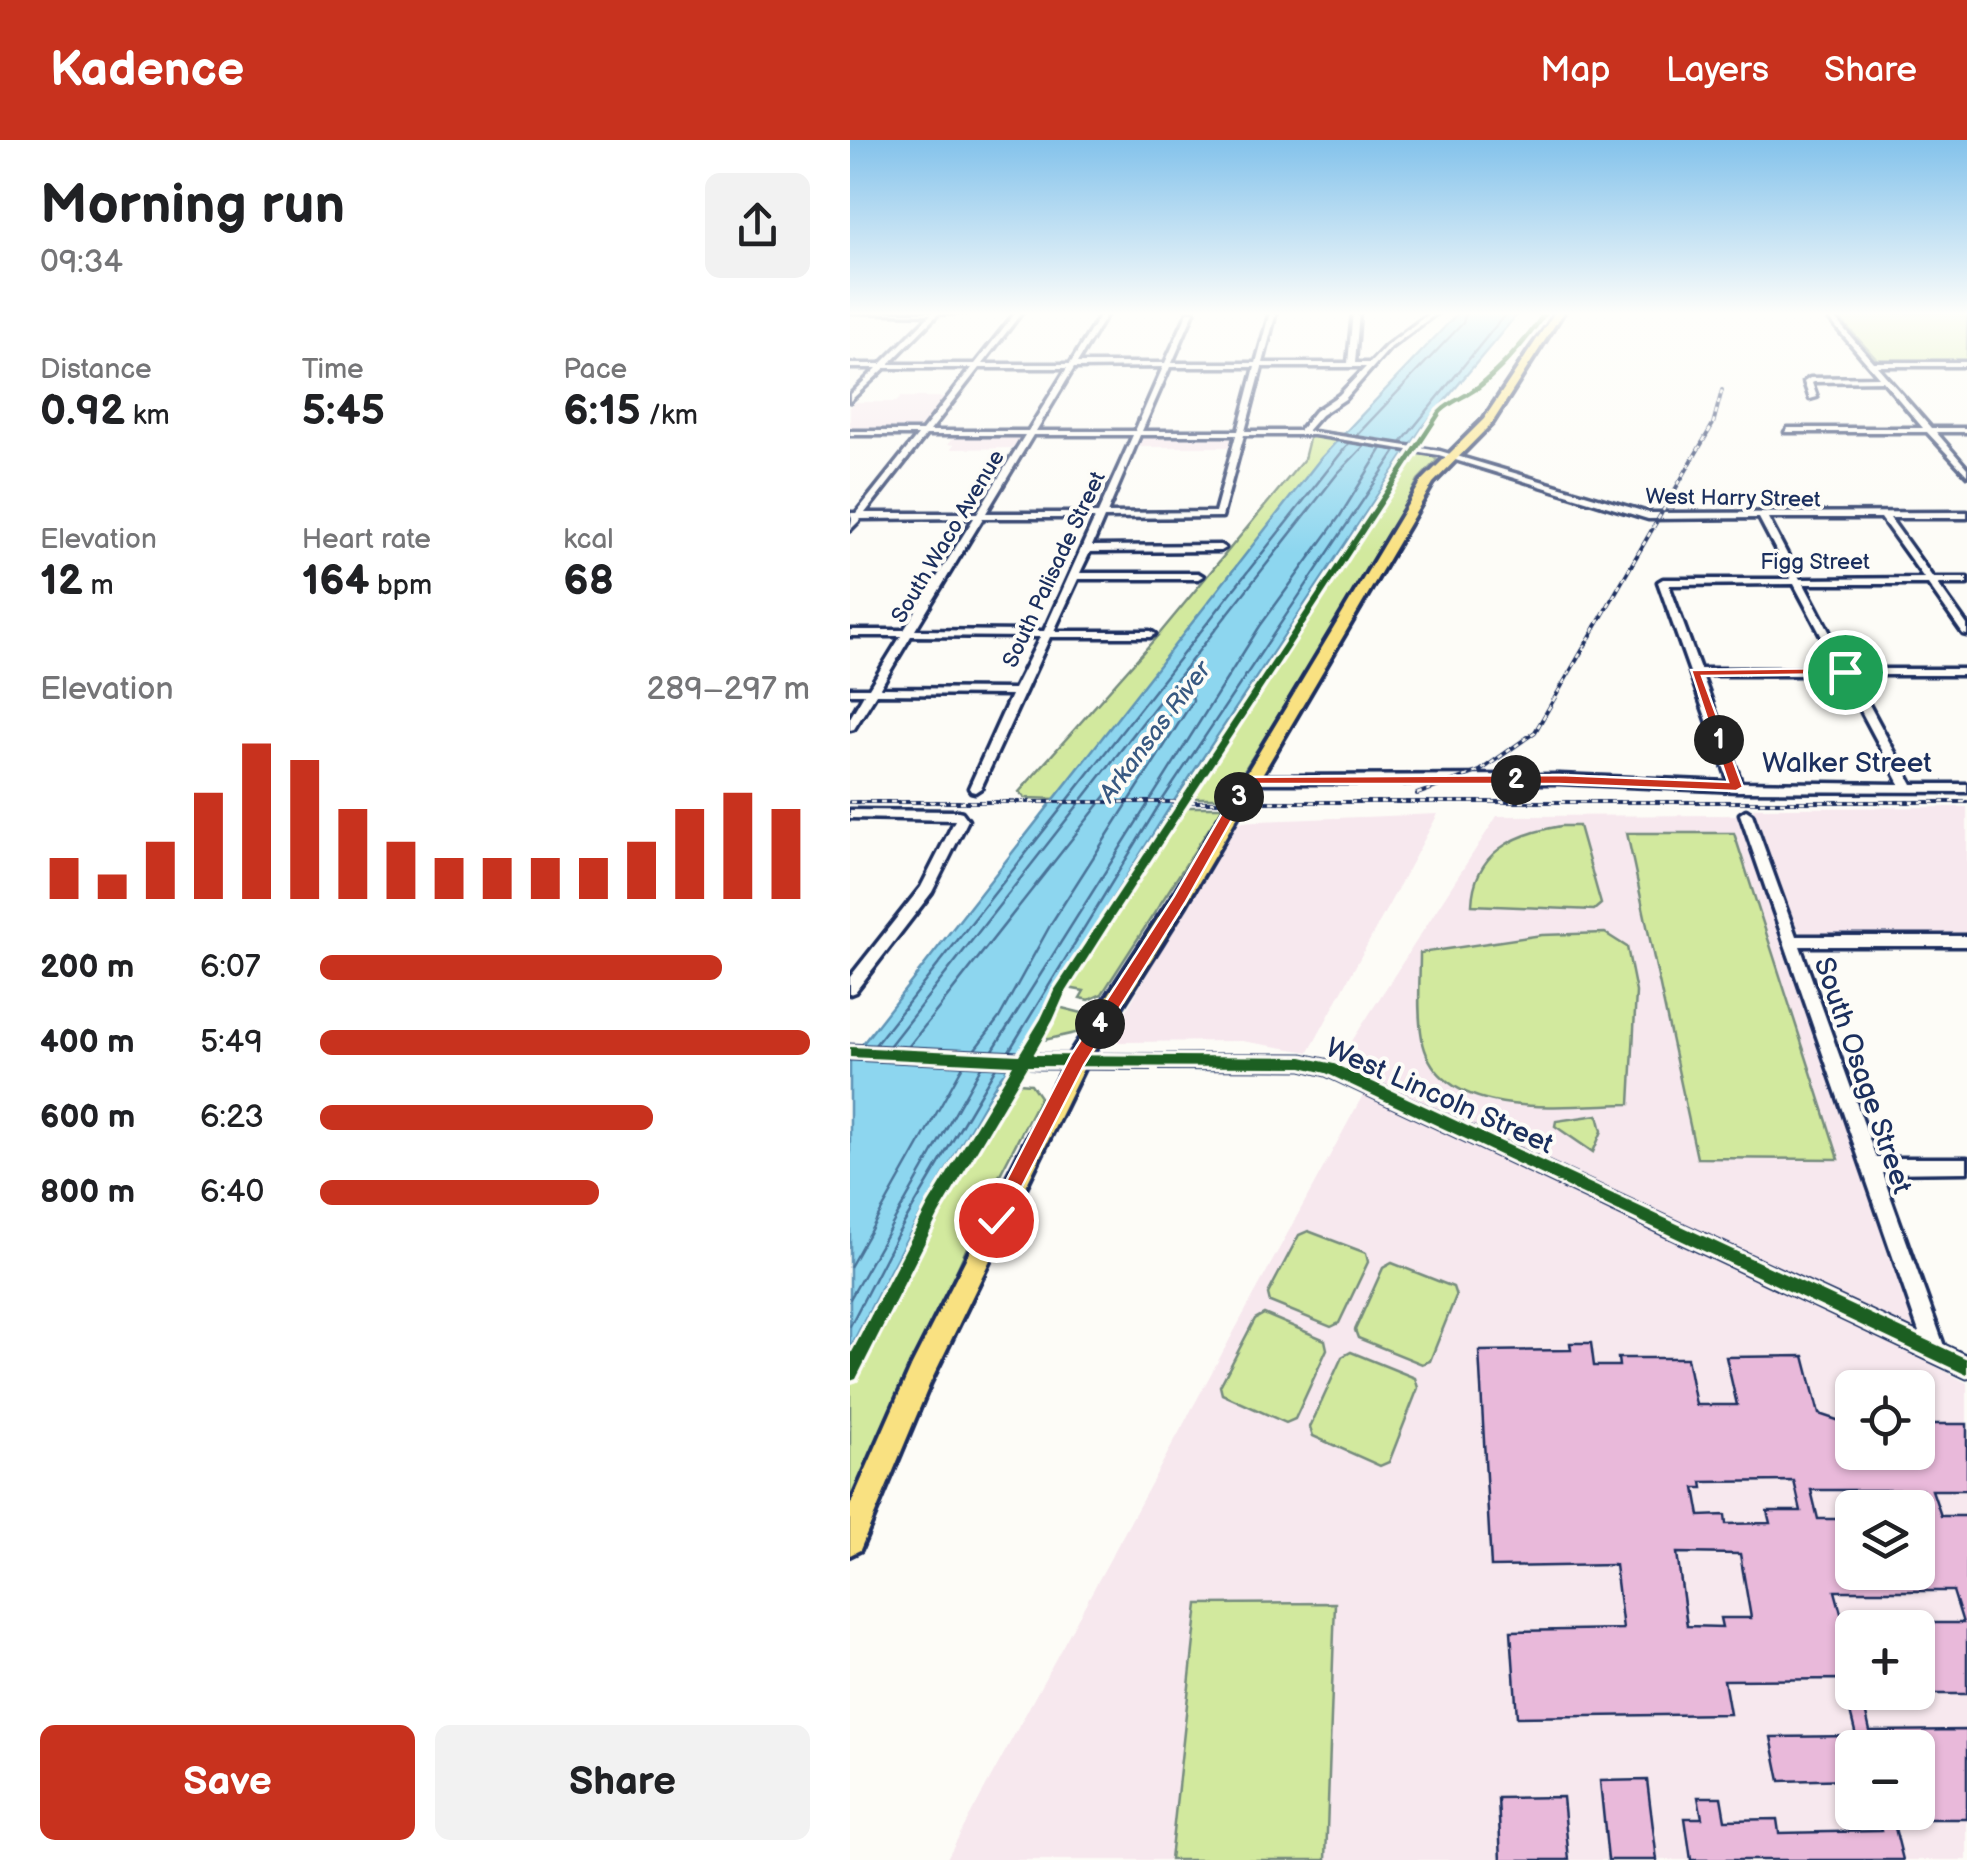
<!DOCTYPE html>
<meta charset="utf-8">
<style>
body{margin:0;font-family:"Balsamiq Sans",sans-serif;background:#f2f2f2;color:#202124;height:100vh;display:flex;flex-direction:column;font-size:38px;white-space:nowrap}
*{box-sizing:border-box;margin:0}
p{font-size:32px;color:#757577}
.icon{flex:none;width:55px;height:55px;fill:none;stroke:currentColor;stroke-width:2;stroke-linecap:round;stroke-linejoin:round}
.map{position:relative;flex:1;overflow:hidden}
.details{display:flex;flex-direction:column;background:#fff;width:850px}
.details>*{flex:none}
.fabs{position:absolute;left:985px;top:1230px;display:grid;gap:20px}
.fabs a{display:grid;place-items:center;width:100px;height:100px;border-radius:15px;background:#fff;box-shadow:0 2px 8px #0004;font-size:50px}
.pin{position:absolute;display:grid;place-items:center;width:85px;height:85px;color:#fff;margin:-42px;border:5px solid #fff;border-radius:50%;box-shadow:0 2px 10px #0007}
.km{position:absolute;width:50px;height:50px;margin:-25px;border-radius:50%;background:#222;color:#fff;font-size:28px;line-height:50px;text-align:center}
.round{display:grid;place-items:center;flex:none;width:105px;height:105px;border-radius:15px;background:#f2f2f2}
.headline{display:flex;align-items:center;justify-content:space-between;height:170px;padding:0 40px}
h1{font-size:55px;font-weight:800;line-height:75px}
.figures{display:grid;grid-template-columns:repeat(3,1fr);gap:15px;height:170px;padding:10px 40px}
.figures div{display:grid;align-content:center}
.figures b{font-size:42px;font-weight:800}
.figures small{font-size:28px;font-weight:400}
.figures p{font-size:28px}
.chart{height:280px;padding:20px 40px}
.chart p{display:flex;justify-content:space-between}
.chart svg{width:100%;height:180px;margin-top:10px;stroke:#c8321e;stroke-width:6}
.cta{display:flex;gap:20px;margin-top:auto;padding:20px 40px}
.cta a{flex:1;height:115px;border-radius:15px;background:#c8321e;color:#fff;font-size:40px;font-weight:800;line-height:115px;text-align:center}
.cta a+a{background:#f2f2f2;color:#202124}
ul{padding:0 40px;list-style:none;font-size:32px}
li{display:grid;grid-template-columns:160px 120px 1fr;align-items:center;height:75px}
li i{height:25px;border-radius:12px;background:#c8321e}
header{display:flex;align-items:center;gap:60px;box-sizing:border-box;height:140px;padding:0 50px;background:#c8321e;color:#fff}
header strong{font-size:48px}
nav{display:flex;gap:55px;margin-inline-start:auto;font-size:35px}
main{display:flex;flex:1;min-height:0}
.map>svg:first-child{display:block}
.built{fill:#f7e8ee;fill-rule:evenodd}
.green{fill:#d2e99e;stroke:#768c7e;stroke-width:2.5}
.water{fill:#8dd6ef;stroke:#5f93b5;stroke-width:2.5}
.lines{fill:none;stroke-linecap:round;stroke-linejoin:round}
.shore{stroke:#497298;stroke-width:2.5}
.building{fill:#e9b9da;stroke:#1b2f5e;stroke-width:2.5;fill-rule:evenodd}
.minor-casing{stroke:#1b2f5e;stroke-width:7}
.major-casing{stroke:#1b2f5e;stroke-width:8}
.minor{fill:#fdfcf7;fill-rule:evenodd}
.major{fill:#f9e181;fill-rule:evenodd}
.rail-casing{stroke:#1b2f5e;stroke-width:4}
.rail{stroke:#fdfcf7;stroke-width:2.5;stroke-dasharray:5;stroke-linecap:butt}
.cycleway-casing{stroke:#fdfcf7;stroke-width:7}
.cycleway{fill:#1b5e20;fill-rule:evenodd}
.route{fill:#c8321e;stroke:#fff;stroke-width:2.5}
.labels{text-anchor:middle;stroke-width:8;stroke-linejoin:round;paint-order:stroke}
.far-street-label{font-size:22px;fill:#1b2f5e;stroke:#fdfcf7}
.far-water-label{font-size:25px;font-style:italic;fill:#385982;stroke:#fdfcf7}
.street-label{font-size:28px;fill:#1b2f5e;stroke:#fdfcf7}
</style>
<header>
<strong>Kadence</strong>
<nav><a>Map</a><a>Layers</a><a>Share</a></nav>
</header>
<main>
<section class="details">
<div class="headline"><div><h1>Morning run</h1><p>09:34</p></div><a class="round"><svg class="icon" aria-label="share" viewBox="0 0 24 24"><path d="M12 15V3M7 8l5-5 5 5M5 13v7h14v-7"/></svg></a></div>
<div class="figures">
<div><p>Distance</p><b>0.92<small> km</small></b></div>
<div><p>Time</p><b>5:45</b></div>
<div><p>Pace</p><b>6:15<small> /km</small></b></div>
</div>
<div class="figures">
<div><p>Elevation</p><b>12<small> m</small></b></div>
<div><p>Heart rate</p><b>164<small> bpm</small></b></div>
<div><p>kcal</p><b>68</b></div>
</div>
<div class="chart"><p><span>Elevation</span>289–297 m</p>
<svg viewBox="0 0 160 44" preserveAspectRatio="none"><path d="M5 44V34M15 44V38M25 44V30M35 44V18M45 44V6M55 44V10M65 44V22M75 44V30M85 44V34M95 44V34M105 44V34M115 44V34M125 44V30M135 44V22M145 44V18M155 44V22"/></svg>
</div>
<ul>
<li><b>200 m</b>6:07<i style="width:82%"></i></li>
<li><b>400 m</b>5:49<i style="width:100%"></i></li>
<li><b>600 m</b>6:23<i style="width:68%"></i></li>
<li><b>800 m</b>6:40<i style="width:57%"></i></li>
</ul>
<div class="cta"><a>Save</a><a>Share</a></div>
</section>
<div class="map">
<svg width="1117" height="1720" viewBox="0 0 1117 1720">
<rect width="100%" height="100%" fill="#fdfcf7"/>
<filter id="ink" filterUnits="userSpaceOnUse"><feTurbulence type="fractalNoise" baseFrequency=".01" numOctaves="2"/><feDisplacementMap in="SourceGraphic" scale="20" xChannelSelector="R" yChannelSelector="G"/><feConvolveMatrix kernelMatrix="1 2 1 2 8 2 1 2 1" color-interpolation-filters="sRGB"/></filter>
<g filter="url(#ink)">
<g class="built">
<path d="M 51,257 L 99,257 L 73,290 L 0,291 L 0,267 L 5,262 L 46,262 Z"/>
<path d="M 171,295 L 175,297 L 169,308 L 101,309 L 104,305 L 98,304 L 104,296 Z"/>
<path d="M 294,295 L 384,295 L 388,296 L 385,307 L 286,307 Z"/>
<path d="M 1117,667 L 1117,795 L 954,795 L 946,788 L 903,668 Z"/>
<path d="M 588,674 L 459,912 L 392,901 L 269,902 L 265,896 L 272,878 L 384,682 Z"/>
<path d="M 889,675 L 1082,1224 L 1117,1243 L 1117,1720 L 96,1720 L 526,931 L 491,918 L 647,676 ZM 1002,1248 L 1068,1248 L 1068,1312 L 1002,1312 ZM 1002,1368 L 1068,1368 L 1068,1432 L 1002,1432 ZM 1002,1488 L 1068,1488 L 1068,1552 L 1002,1552 ZM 1002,1608 L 1068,1608 L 1068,1672 L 1002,1672 Z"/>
</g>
<g class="green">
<path d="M 1117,172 L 1117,222 L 1029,222 L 986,174 Z"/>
<path d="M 460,295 L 488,301 L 208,659 L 175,658 L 169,652 L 310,493 L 454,319 Z"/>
<path d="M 557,311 L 579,314 L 587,320 L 568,340 L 539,397 L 377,658 L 326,658 L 428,499 L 509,388 Z"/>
<path d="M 320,667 L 373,667 L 252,854 L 239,860 L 230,858 L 234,851 L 207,846 Z"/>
<path d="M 711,686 L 729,686 L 751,764 L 744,770 L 622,765 C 624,712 664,694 711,686 Z"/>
<path d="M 777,693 L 884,693 L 989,1019 L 847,1018 Z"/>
<path d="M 755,793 L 777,807 L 786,852 L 780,964 C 718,965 587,984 572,898 C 567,871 570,840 570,813 L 692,795 Z"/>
<path d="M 208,867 L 232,873 L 230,892 L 190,901 Z"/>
<path d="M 154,942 L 181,944 L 190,957 L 147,1040 L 0,1370 L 0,1225 Z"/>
<path d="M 748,975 L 752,991 L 743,1012 L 705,986 L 706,981 Z"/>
<path d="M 458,1091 L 516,1113 L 518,1122 L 489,1183 L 481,1187 L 420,1162 L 418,1154 L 449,1095 Z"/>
<path d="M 542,1123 L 603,1147 L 606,1156 L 580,1221 L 572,1224 L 508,1198 L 505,1190 L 533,1128 Z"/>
<path d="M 414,1174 L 475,1200 L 477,1209 L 445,1279 L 436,1283 L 372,1254 L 370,1246 L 405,1179 Z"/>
<path d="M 501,1212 L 565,1238 L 568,1248 L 539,1322 L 530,1326 L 463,1296 L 460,1287 L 492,1217 Z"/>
<path d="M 485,1463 L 476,1720 L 320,1720 L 348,1464 Z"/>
</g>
<path class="water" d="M 609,172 L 669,172 L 572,288 L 320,667 L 207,846 L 180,899 L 147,942 L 56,1100 L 0,1208 L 0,920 L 471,318 Z"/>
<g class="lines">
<g class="shore">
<path d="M 506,296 L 613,183 L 616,172"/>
<path d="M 551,303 L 657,172"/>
<path d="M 25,905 L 499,303"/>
<path d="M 40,905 L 488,333 L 514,306"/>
<path d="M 59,906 L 335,555 L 342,554 L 343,561 L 202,782 L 149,878 L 125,909"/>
<path d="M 143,910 L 410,486 L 490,376 L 532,308"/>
<path d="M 159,911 L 311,662 L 546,311"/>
<path d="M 0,1127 L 113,926"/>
<path d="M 0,1159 L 131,927"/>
<path d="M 0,1186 L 47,1095 L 146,927"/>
</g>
</g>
<g class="building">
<path d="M 720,1203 L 741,1203 L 744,1226 L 769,1226 L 768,1218 L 837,1218 L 846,1265 L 887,1265 L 876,1217 L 954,1216 L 969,1274 L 1002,1285 L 1002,1312 L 1068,1312 L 1068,1284 L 1117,1284 L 1117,1350 L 1082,1350 L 1091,1376 L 1117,1376 L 1117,1554 L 1068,1554 L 1068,1483 L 1113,1483 L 1103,1451 L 985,1451 L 994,1484 L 1002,1484 L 1002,1552 L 1011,1552 L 1020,1591 L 1117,1590 L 1117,1679 L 1068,1679 L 1068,1608 L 1002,1608 L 1002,1639 L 930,1641 L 921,1597 L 1006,1596 L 992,1539 L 874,1540 L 880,1574 L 667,1577 L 661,1491 L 773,1489 L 765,1425 L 641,1427 L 629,1211 L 721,1210 ZM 944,1341 L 951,1371 L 917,1371 L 920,1383 L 876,1384 L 875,1375 L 850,1376 L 845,1348 L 853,1348 L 852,1342 ZM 961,1350 L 1072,1350 L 1081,1378 L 1068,1378 L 1068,1432 L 1002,1432 L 1002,1379 L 968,1379 ZM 827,1413 L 890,1414 L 901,1478 L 870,1478 L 872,1487 L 837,1486 Z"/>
<path d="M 797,1640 L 807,1720 L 758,1720 L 750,1641 Z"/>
<path d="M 713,1657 L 719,1720 L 651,1720 L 648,1658 Z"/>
<path d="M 848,1657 L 871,1657 L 875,1680 L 927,1679 L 929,1693 L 1031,1691 L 1026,1672 L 1041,1672 L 1053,1720 L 841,1720 L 835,1678 L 852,1678 Z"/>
</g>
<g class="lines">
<defs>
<g id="minor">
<path d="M 0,172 L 114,172 L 88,174 L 39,224 L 125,224 L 166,172 L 172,172 L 132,224 L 220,224 L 252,172 L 258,172 L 227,223 L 315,223 L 338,172 L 344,172 L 322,223 L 406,223 L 420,172 L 426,172 L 413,223 L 498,223 L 503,172 L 509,172 L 505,223 L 520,223 L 536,206 L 581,172 L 588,172 L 540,208 L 495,259 L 471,275 L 457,291 L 590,311 L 799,373 L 1117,372 L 1117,378 L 1040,378 L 1083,438 L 1117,438 L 1117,444 L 1088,444 L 1117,485 L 1117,495 L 1113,494 L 1078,444 L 954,444 L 999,529 L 1117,529 L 1117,535 L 1003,535 L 1062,644 L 1117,644 L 1117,652 L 887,651 L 709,643 L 394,643 L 394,637 L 398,636 L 709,635 L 879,642 L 808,442 L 813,439 L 941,439 L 909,378 L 798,379 L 589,315 L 464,295 L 394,295 L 372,377 L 254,378 L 242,406 L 370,405 L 375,408 L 370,411 L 240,412 L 230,433 L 348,433 L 353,436 L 348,439 L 228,439 L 204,491 L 300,491 L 305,494 L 300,497 L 200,497 L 131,648 L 125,652 L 121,651 L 119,648 L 161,555 L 26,554 L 4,589 L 0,590 L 0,578 L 14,554 L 0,554 L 0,548 L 19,548 L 51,496 L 0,496 L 0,490 L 54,490 L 124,378 L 11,379 L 0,390 L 2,379 L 0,373 L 6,373 L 68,295 L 0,295 L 0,291 L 72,291 L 121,228 L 35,228 L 0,261 L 0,255 L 27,228 L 0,228 L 0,224 L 31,224 L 81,174 ZM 313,227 L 285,291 L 186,291 L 224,228 ZM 320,227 L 405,227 L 388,291 L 292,291 ZM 412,227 L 516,227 L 489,255 L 465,271 L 449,291 L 395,291 ZM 129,228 L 217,228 L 178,291 L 80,291 ZM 76,295 L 175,295 L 127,373 L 15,373 ZM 183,295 L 283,295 L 248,373 L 136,373 ZM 290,295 L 386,295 L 365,372 L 257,373 ZM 133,378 L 245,378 L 194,491 L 65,490 ZM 918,378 L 1031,378 L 1074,438 L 950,439 ZM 944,444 L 989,529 L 850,529 L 819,445 ZM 61,496 L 190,497 L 164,549 L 30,548 ZM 852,535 L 992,535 L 1050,644 L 891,642 Z"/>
<path d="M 973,172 L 1012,172 L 981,174 L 1023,222 L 1117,222 L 1117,226 L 1027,226 L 1081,288 L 1117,288 L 1117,292 L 1086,292 L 1117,328 L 1117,335 L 1077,292 L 935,292 L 938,288 L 1073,288 L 1033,241 L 964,242 L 962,243 L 967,257 L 960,259 L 954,242 L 960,238 L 1029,237 Z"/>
<path d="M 0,670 L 108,671 L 112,672 L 118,680 L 82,752 L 5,852 L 0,854 L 0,837 L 71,747 L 105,680 L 0,678 Z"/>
<path d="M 896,670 L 902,674 L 946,796 L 1117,796 L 1117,806 L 950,806 L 1026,1018 L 1117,1018 L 1117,1032 L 1032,1033 L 1094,1206 L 1117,1217 L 1117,1237 L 476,934 L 452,928 L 190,927 L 0,918 L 0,906 L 190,915 L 452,916 L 479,922 L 1070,1195 L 890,674 Z"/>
</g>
<path id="major" d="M 705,172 L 713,172 L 642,283 L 583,343 L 336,764 L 235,925 L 80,1243 L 10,1410 L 0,1415 L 0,1366 L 62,1225 L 220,914 L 324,754 L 572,341 L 634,279 Z"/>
</defs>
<use href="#minor" class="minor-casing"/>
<use href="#major" class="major-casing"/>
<use href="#minor" class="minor"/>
<use href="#major" class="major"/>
<defs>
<g id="rail">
<path d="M 567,654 L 630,631 L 685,592 L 863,284 L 872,250"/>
<path d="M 0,662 L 1117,662"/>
</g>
</defs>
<use href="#rail" class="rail-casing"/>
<use href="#rail" class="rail"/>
<defs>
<path id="cycleway" d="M 692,172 L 698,172 C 683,196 650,235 627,251 C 615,259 603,263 592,273 L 259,784 L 214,855 L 203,880 L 183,915 L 452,917 L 484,924 L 1117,1219 L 1117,1235 L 476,933 L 452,927 L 177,926 L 89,1074 L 6,1239 L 0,1241 L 0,1216 L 79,1064 L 163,925 L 0,917 L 0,907 L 169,915 L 191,879 L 204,851 L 588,271 C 600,259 615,255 628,244 C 652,224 676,198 692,172 Z"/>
</defs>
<use href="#cycleway" class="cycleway-casing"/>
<use href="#cycleway" class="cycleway"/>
</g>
</g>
<linearGradient id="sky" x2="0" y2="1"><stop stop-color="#83c2eb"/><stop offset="0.42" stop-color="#fefefb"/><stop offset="1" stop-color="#fefefb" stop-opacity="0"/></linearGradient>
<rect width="1117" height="413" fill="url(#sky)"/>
<path class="route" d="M 995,528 L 999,534 L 852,536 L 893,647 L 886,651 L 709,644 L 402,644 L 335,763 L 234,925 L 152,1086 L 139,1086 L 139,1074 L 221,915 L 324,756 L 393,637 L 709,635 L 878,642 L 841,530 Z"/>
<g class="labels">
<g class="far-street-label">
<text transform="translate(883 357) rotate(1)" y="8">West Harry Street</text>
<text transform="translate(97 396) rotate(-59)" y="8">South Waco Avenue</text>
<text x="965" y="429">Figg Street</text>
<text transform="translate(203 429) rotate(-65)" y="8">South Palisade Street</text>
</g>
<g class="far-water-label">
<text transform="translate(304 591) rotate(-53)" y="9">Arkansas River</text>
</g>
<g class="street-label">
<text x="997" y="632">Walker Street</text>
<text transform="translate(1014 935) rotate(71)" y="10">South Osage Street</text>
<text transform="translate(590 955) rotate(24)" y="10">West Lincoln Street</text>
</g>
</g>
</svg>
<div class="fabs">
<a><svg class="icon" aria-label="locate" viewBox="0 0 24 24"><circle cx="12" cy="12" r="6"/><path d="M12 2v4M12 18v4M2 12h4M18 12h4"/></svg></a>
<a><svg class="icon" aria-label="layers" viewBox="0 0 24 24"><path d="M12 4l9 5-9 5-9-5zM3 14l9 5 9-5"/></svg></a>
<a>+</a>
<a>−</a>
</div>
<div class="pin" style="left:995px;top:532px;background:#1e9e55"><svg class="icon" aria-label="arrive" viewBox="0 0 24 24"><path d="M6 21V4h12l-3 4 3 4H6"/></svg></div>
<div class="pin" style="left:146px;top:1080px;background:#d93025"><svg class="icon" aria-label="check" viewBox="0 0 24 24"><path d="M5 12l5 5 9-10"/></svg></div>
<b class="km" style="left:869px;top:600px">1</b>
<b class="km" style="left:666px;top:640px">2</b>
<b class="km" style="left:389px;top:657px">3</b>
<b class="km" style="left:250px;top:884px">4</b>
</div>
</main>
